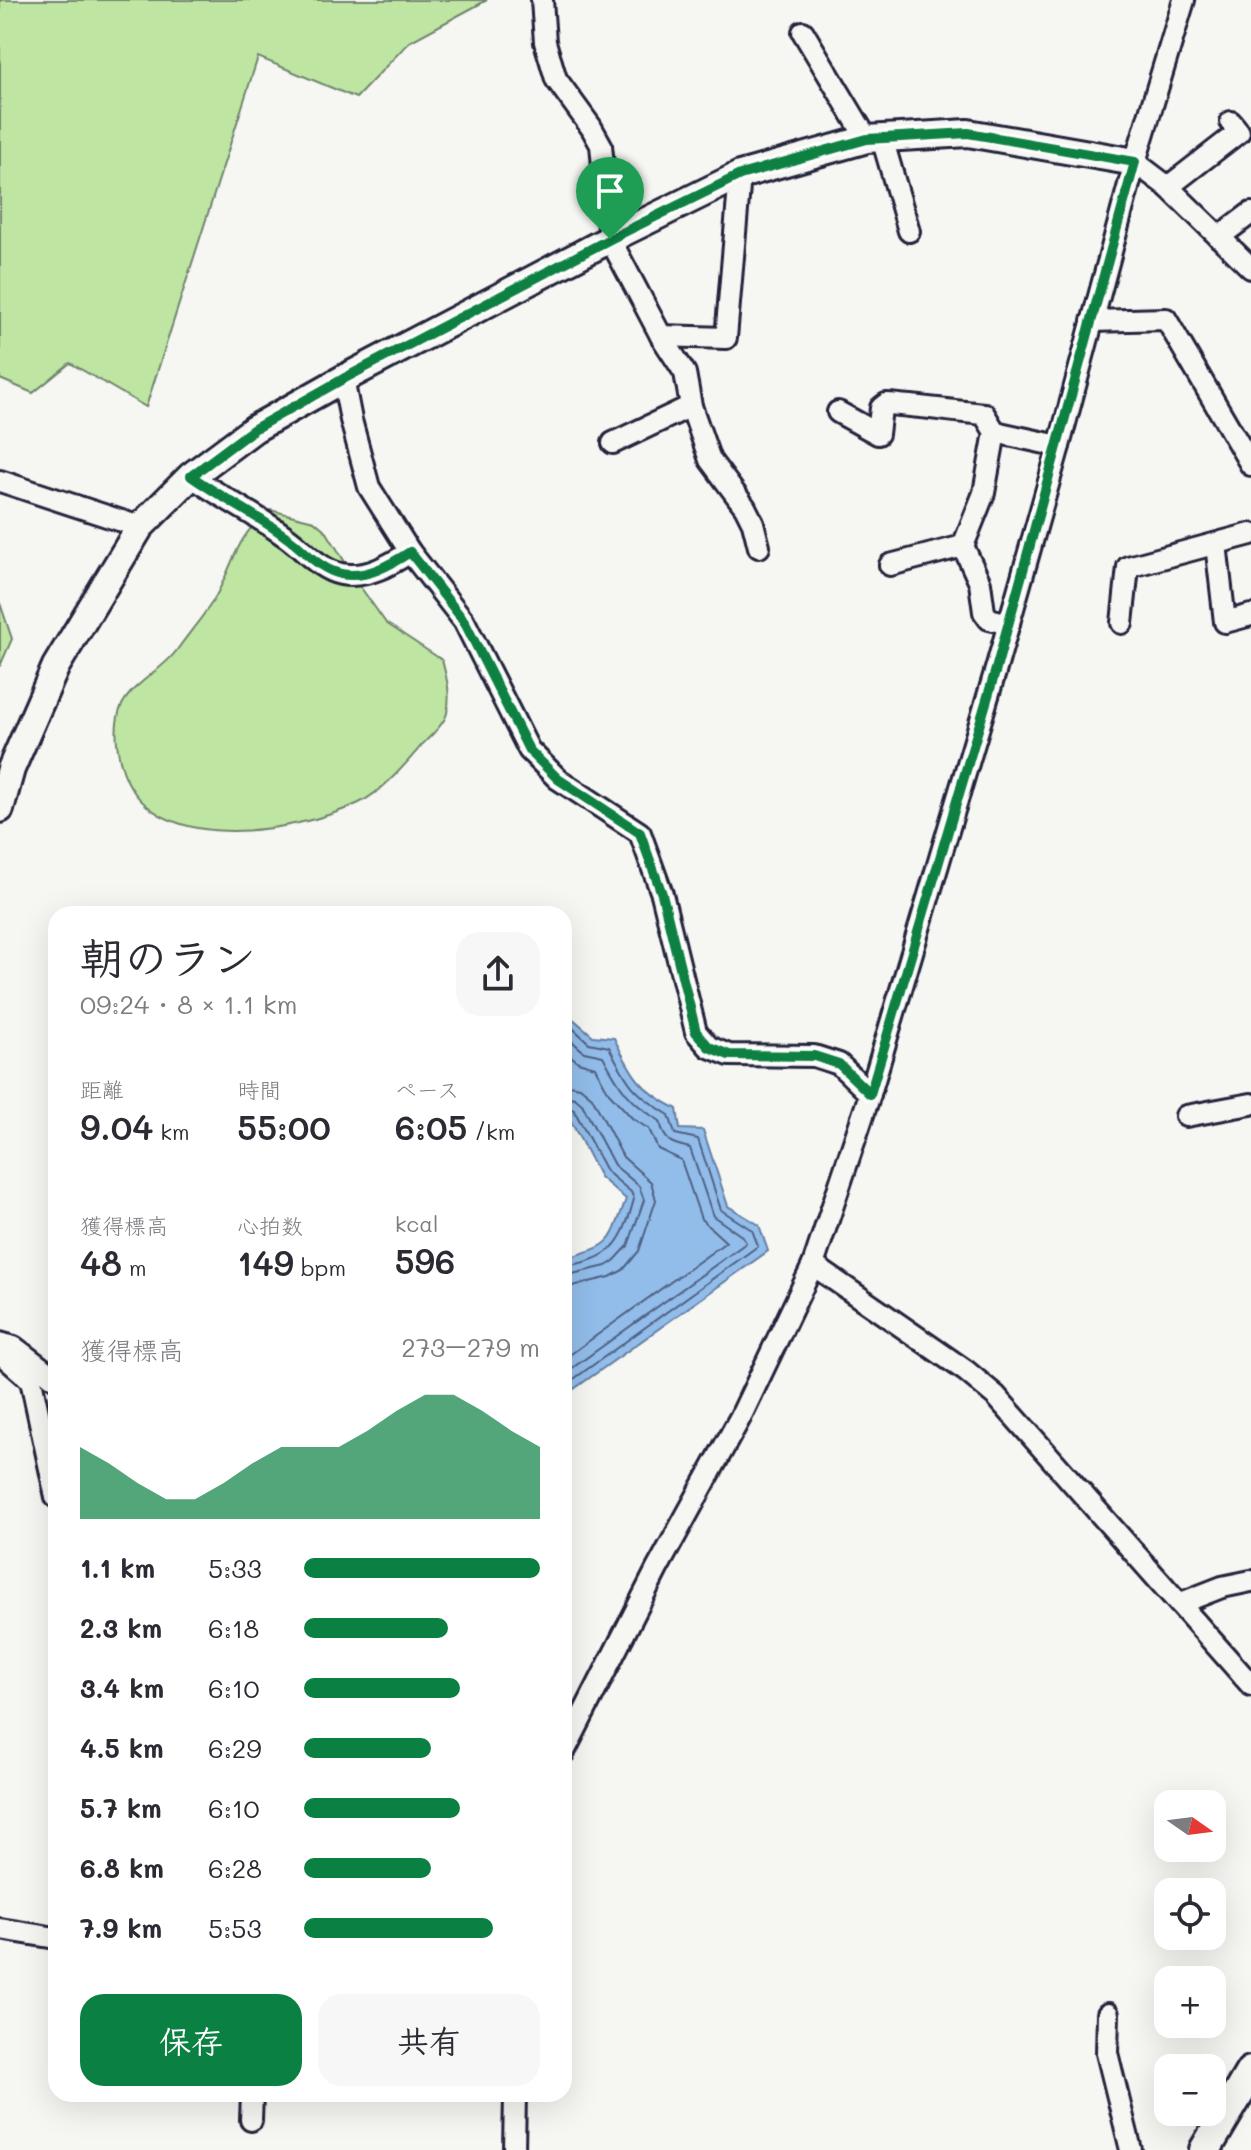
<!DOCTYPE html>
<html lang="ja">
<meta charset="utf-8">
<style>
body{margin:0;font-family:Mali,"Klee One",sans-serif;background:#f7f7f7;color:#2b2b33;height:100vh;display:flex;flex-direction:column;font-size:30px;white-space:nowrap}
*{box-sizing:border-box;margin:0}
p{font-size:26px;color:#7c7c81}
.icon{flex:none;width:44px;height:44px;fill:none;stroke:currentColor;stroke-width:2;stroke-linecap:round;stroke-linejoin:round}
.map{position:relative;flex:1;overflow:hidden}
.sheet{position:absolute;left:48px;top:906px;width:524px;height:1196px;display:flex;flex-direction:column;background:#fff;border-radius:24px;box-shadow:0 8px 32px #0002}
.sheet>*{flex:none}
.needle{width:52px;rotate:104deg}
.fabs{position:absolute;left:1154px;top:1790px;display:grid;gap:16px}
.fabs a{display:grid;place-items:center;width:72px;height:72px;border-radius:16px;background:#fff;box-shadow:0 8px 32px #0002;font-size:40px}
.pin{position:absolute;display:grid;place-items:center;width:68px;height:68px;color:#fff;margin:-82px -34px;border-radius:50% 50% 50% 0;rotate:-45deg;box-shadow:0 0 8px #0007}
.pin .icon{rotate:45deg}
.round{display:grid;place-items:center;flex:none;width:84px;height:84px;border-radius:24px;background:#f7f7f7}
.summary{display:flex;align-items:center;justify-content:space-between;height:136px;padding:0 32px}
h1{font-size:44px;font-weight:600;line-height:60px}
.figures{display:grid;grid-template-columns:repeat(3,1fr);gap:12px;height:136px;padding:8px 32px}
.figures div{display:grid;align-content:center}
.figures b{font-size:34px;font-weight:600}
.figures small{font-size:22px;font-weight:400}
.figures p{font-size:22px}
.chart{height:224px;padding:16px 32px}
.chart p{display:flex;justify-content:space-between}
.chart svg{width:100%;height:144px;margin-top:8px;fill:#0b8043;opacity:.7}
.action{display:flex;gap:16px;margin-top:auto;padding:16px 32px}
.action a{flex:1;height:92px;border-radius:24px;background:#0b8043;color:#fff;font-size:32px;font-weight:600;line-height:92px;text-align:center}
.action a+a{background:#f7f7f7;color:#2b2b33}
ul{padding:0 32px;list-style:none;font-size:26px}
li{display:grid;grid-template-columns:128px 96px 1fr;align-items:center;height:60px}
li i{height:20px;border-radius:10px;background:#0b8043}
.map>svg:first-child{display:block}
.green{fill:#bee6a2;stroke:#70846e;stroke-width:2}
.water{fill:#92bdea;stroke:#657fa4;stroke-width:2}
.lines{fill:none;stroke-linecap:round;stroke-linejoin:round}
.shore{stroke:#4f6081;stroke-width:2}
.street-casing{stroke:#22223b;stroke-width:26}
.secondary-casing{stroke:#22223b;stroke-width:32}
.primary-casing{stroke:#22223b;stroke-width:36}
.street{stroke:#f6f6f2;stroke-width:20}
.secondary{stroke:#f6f6f2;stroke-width:26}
.primary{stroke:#f6f6f2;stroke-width:30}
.route-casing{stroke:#fff;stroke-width:16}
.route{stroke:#0b8043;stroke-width:10}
</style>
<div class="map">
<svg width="1251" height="2150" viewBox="0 0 1251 2150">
<rect width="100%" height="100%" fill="#f6f6f2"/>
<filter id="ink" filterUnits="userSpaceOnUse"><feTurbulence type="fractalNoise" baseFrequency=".0125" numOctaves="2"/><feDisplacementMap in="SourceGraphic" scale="16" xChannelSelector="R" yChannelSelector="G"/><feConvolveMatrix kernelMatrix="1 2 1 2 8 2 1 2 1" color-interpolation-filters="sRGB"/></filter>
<g filter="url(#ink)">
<g class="green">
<path d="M 0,0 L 487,0 L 409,42 L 356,98 L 258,57 L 146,407 L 70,363 L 33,393 L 0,379 Z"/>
<path d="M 270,510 L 314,521 L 326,531 L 359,585 L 386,623 L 442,660 C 447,679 451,694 447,713 C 444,725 429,737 421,746 C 404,766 383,791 359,803 C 293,834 146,859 121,764 C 116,745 113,724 122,705 C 134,682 163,670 177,650 C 189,633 202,618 213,601 C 234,566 234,537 270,510 Z"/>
<path d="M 0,603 L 12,639 L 0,666 Z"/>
</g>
<path class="water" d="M 564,1011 L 593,1036 L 614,1038 C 632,1075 640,1090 677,1109 L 680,1129 L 703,1130 L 728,1206 L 759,1225 L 768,1251 L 564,1396 L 564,1259 C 613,1243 608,1249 626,1199 L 600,1177 L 564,1108 Z"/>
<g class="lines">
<g class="shore">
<path d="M 564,1020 L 589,1043 L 609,1047 C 628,1084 633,1093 669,1115 L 675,1134 L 698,1139 L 721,1210 L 752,1230 L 758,1246 L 564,1386"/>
<path d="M 564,1034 L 584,1052 L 603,1056 C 619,1087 630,1103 660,1121 C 664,1142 671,1144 690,1148 L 713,1216 L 743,1237 L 746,1243 L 564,1374"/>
<path d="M 564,1050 L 578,1062 L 595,1067 L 609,1093 L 633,1119 L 649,1129 L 658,1149 L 681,1160 L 701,1219 L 726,1242 L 564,1359"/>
<path d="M 564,1084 L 580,1087 L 592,1097 L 623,1157 L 651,1182 L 656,1200 L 639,1251 L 623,1270 L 610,1277 L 564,1288"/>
<path d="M 564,1096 L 575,1098 L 582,1104 L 614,1165 L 639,1186 L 644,1200 L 628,1246 L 614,1261 L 606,1266 L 564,1276"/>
<path d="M 564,1106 L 574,1110 L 606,1171 L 631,1192 L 634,1199 C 622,1244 612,1260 564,1266"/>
</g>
<defs>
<g id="street">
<path d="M 542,0 L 545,42 L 556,79 L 591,127 L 601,145 L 610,239 L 661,336 L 726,338 L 740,175"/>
<path d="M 803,32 L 867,139"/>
<path d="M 882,138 L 909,231"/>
<path d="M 1135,162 L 1168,187 L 1251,268"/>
<path d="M 1168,187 L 1239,132 L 1231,122"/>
<path d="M 1219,237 L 1251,213"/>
<path d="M 1092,321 L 1166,319 L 1251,465"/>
<path d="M 343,379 L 351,420 L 369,487 L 410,552 L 464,621 L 529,750 L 558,779 L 640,833 L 662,894 L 696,1032 L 709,1047 L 729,1055 L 814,1056 L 839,1064 L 870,1094"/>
<path d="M 691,406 L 710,460 L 745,507 L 753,523 L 759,547"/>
<path d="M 838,412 L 878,434 L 881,408 L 886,404 C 919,406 951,411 984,414 L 995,432"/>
<path d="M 613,443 L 691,406 L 685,373 L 661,336"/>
<path d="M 191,476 C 222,498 255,514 285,536 C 303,548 318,569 341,574 C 366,579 390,565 410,552"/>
<path d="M 0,481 L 140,527"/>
<path d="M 1216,544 L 1225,622 L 1251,615"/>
<path d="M 963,546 L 980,583 L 984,612 L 989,619 L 1009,624"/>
<path d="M 890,565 L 963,546 L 984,493 L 995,432 L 1059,446"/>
<path d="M 1122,623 L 1128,567 L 1251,534"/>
<path d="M 1186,1116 L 1251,1104"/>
<path d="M 813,1265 L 966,1371 L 996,1396 L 1251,1685"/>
<path d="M 0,1343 L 14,1347 L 56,1379"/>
<path d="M 0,1353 L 31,1380 L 56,1497"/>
<path d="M 1181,1603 L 1222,1587 L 1251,1581"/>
<path d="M 564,1752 L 657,1569 L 741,1416 L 813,1265 L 870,1094 L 996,669 L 1059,446 L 1135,162 L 1184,0"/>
<path d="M 0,1929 L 56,1938"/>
<path d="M 1108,2014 L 1107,2053 L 1131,2150"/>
<path d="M 251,2120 L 252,2094"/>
<path d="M 514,2150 L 515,2094"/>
</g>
<path id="secondary" d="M 0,809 L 11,769 L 56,666 L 140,527 L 191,476 L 254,429 L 343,379 L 610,239 L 740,175 L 867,139 L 968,133 L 1135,162"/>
<path id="primary" d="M 1205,2150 L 1251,2072"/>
</defs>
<use href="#street" class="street-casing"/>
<use href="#secondary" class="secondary-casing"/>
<use href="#primary" class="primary-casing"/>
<use href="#street" class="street"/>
<use href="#secondary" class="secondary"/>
<use href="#primary" class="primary"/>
</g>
</g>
<g class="lines" filter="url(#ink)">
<defs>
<path id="route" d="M 968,133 L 1135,162 L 996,669 L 870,1094 L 839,1064 L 814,1056 L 729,1055 L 709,1047 L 696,1032 L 662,894 L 640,833 L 558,779 L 529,750 L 464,621 L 410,552 C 390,565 366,579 341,574 C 318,569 303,548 285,536 C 255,514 222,498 191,476 L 254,429 L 343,379 L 610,239 L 740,175 L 867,139 Z"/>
</defs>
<use href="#route" class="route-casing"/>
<use href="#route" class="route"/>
</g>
</svg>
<div class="fabs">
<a><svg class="needle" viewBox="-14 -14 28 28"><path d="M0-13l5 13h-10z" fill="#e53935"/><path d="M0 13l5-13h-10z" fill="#7c7c81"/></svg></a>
<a><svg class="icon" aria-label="locate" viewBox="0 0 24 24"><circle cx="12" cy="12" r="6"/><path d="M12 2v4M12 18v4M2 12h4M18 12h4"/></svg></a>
<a>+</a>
<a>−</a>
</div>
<div class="pin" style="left:610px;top:239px;background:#1e9e55"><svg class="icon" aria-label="arrive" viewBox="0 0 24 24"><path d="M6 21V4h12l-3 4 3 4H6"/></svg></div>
<section class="sheet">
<div class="summary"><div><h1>朝のラン</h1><p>09:24 · 8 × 1.1 km</p></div><a class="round"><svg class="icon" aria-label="share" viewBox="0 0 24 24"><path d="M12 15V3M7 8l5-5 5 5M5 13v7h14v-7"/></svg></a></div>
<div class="figures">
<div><p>距離</p><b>9.04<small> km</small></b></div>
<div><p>時間</p><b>55:00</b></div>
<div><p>ペース</p><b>6:05<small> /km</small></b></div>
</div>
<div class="figures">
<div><p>獲得標高</p><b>48<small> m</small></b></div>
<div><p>心拍数</p><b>149<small> bpm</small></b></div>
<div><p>kcal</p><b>596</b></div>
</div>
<div class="chart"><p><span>獲得標高</span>273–279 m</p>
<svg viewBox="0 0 160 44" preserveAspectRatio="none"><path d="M0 44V22L10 27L20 33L30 38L40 38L50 33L60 27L70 22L80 22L90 22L100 17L110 11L120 6L130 6L140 11L150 17L160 22V44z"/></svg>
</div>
<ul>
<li><b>1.1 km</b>5:33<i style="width:100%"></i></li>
<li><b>2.3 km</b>6:18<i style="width:61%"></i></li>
<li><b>3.4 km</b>6:10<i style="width:66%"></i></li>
<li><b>4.5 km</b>6:29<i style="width:54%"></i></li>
<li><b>5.7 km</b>6:10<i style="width:66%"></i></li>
<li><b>6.8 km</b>6:28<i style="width:54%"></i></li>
<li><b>7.9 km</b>5:53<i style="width:80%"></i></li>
</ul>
<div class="action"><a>保存</a><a>共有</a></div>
</section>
</div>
